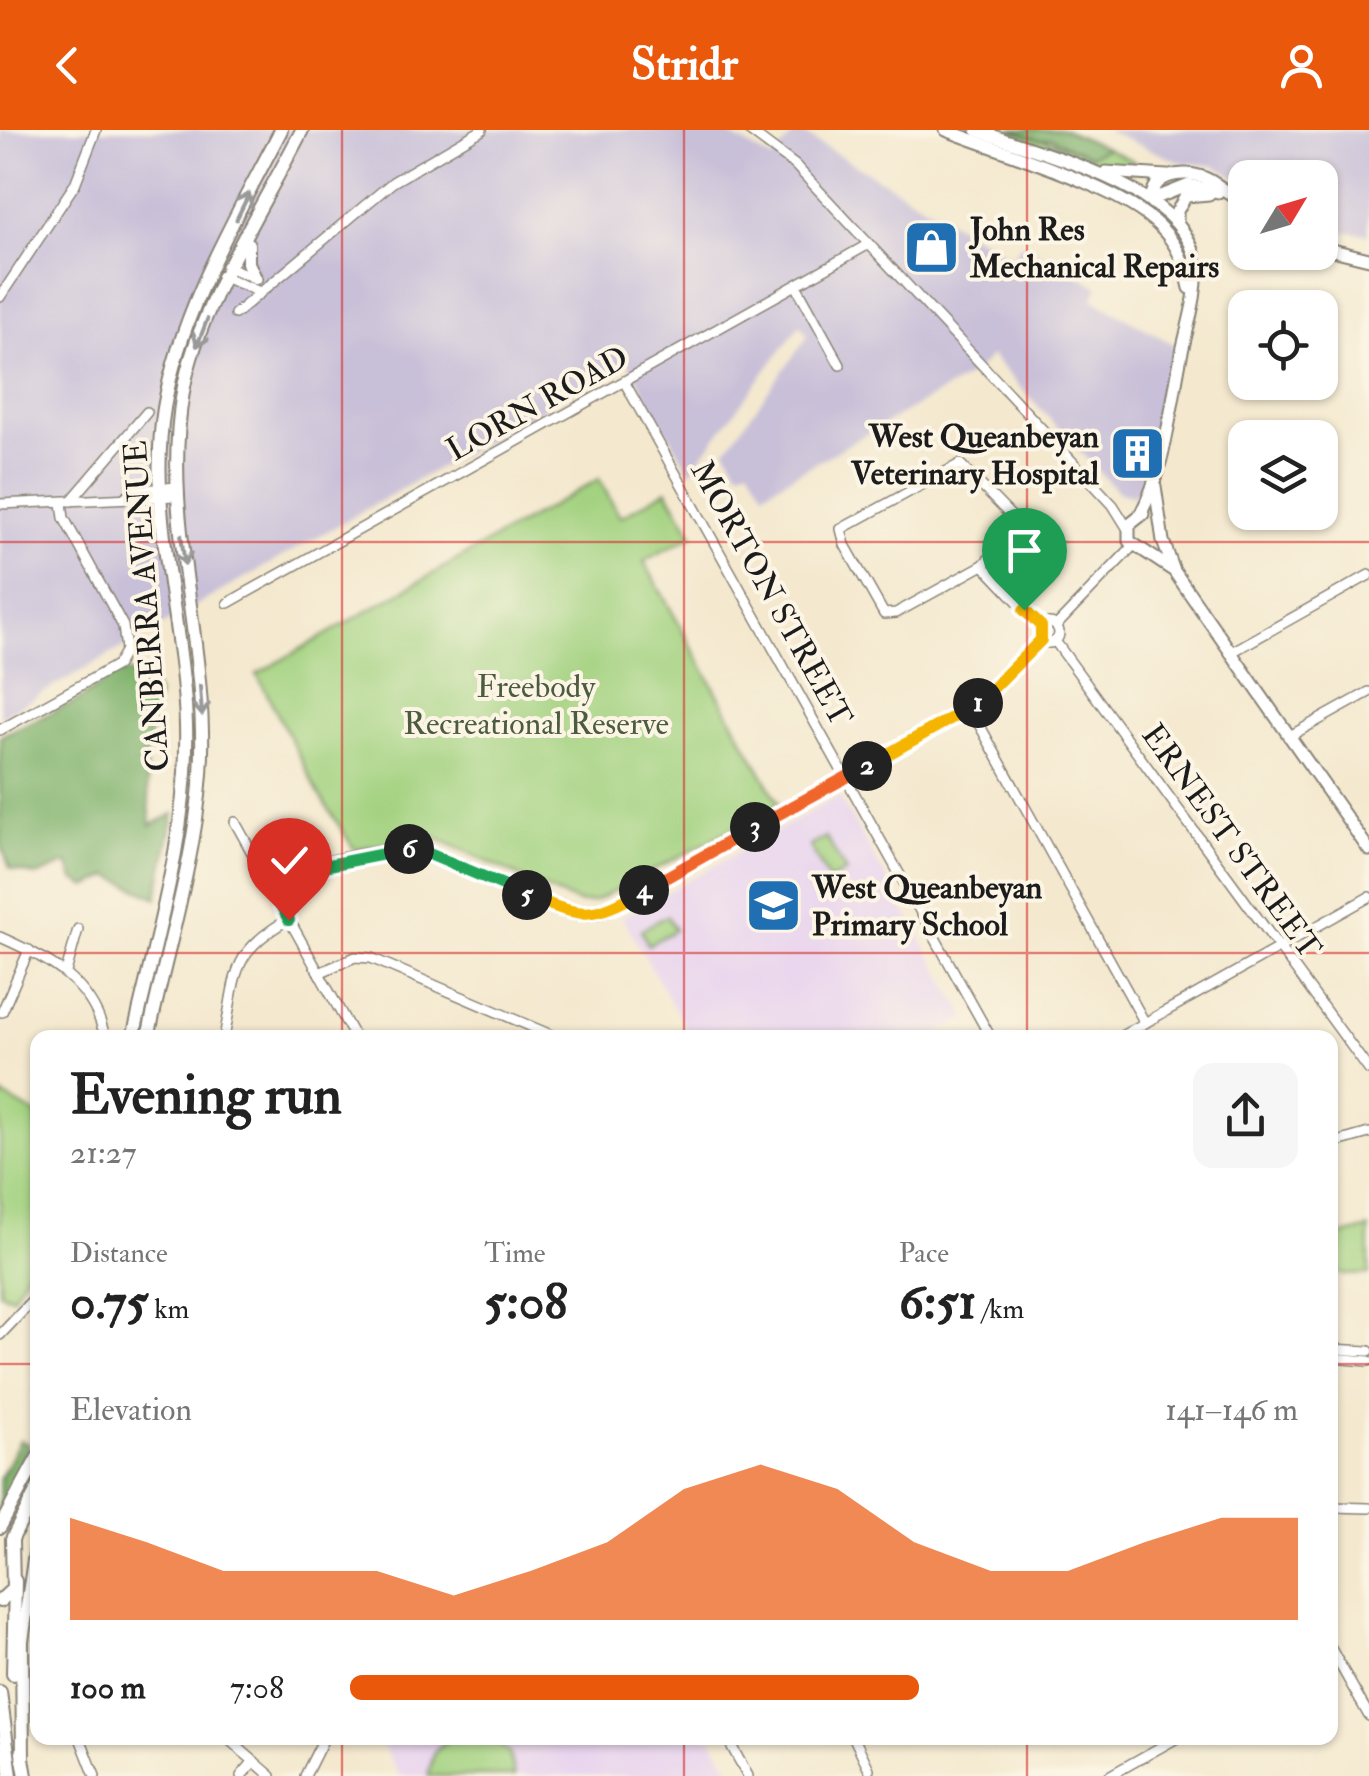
<!DOCTYPE html>
<meta charset="utf-8">
<style>
body{margin:0;font-family:"IM FELL Double Pica",serif;background:#f6f6f6;color:#222;height:100vh;display:flex;flex-direction:column;font-size:38px;white-space:nowrap}
*{box-sizing:border-box;margin:0}
p{font-size:32px;color:#767676}
.icon{flex:none;width:55px;height:55px;fill:none;stroke:currentColor;stroke-width:2;stroke-linecap:round;stroke-linejoin:round}
.map{position:relative;flex:1;overflow:hidden}
.drawer{position:absolute;left:30px;top:900px;width:1308px;height:715px;display:flex;flex-direction:column;background:#fff;border-radius:20px;box-shadow:0 2px 8px #0004}
.drawer>*{flex:none}
.needle{width:65px;rotate:52deg}
.tools{position:absolute;left:1228px;top:30px;display:grid;gap:20px}
.tools a{display:grid;place-items:center;width:110px;height:110px;border-radius:20px;background:#fff;box-shadow:0 2px 8px #0004;font-size:50px}
.pin{position:absolute;display:grid;place-items:center;width:85px;height:85px;color:#fff;margin:-102px -42px;border-radius:50% 50% 50% 0;rotate:-45deg;box-shadow:0 0 10px #0007}
.pin .icon{rotate:45deg}
.km{position:absolute;width:50px;height:50px;margin:-25px;border-radius:50%;background:#222;color:#fff;font-size:28px;line-height:50px;text-align:center}
.round{display:grid;place-items:center;flex:none;width:105px;height:105px;border-radius:20px;background:#f6f6f6}
.summary{display:flex;align-items:center;justify-content:space-between;height:170px;padding:0 40px}
h1{font-size:55px;font-weight:700;line-height:75px}
.stats{display:grid;grid-template-columns:repeat(3,1fr);gap:15px;height:170px;padding:10px 40px}
.stats div{display:grid;align-content:center}
.stats b{font-size:50px;font-weight:700}
.stats small{font-size:28px;font-weight:400}
.stats p{font-size:28px}
.chart{height:280px;padding:20px 40px}
.chart p{display:flex;justify-content:space-between}
.chart svg{width:100%;height:180px;margin-top:10px;fill:#ea580c;opacity:.7}
ul{padding:0 40px;list-style:none;font-size:32px}
li{display:grid;grid-template-columns:160px 120px 1fr;align-items:center;height:75px}
li i{height:25px;border-radius:12px;background:#ea580c}
header{display:flex;justify-content:space-between;align-items:center;height:130px;padding:0 40px;background:#ea580c;color:#fff;font-size:45px;font-weight:700}
.map>svg:first-child{display:block}
.built{fill:#e7d2ef}
.industrial{fill:#c8bfd8}
.green{fill:#a3d280;stroke:#60774e;stroke-width:2.5}
.forest{fill:#82b46e;stroke:#4f6845;stroke-width:2.5}
.lines{fill:none;stroke-linecap:round;stroke-linejoin:round}
.minor-casing{stroke:#888276;stroke-width:12}
.major-casing{stroke:#888276;stroke-width:15}
.highway-casing{stroke:#888276;stroke-width:16}
.minor{stroke:#fff;stroke-width:9}
.major{stroke:#fff;stroke-width:11}
.highway{stroke:#fff;stroke-width:12}
.oneway{stroke:#999}
.split-1-casing{stroke:#fff;stroke-width:20}
.split-2-casing{stroke:#fff;stroke-width:20}
.split-3-casing{stroke:#fff;stroke-width:20}
.split-4-casing{stroke:#fff;stroke-width:20}
.split-5-casing{stroke:#fff;stroke-width:20}
.split-6-casing{stroke:#fff;stroke-width:20}
.split-7-casing{stroke:#fff;stroke-width:20}
.split-8-casing{stroke:#fff;stroke-width:20}
.split-1{stroke:#f5b400;stroke-width:12}
.split-2{stroke:#f5b400;stroke-width:12}
.split-3{stroke:#f0652b;stroke-width:12}
.split-4{stroke:#f0652b;stroke-width:12}
.split-5{stroke:#f5b400;stroke-width:12}
.split-6{stroke:#22a559;stroke-width:12}
.split-7{stroke:#22a559;stroke-width:12}
.split-8{stroke:#22a559;stroke-width:12}
.grid{fill:none;stroke:#d62828;stroke-width:2.5;stroke-opacity:0.55}
.labels{text-anchor:middle;stroke-width:8;stroke-linejoin:round;paint-order:stroke}
.poi-label{font-size:32px;font-weight:bold;fill:#1c1c1c;stroke:#fcf5e5;text-anchor:start}
.street-label{font-size:32px;fill:#1c1c1c;stroke:#fcf5e5}
.park-label{font-size:32px;fill:#4b5c3f;stroke:#fcf5e5}
</style>
<header><svg class="icon" aria-label="back" viewBox="0 0 24 24"><path d="M15 5l-7 7 7 7"/></svg>Stridr<svg class="icon" aria-label="person" viewBox="0 0 24 24"><circle cx="12" cy="8" r="4"/><path d="M4 21q1-7 8-7t8 7"/></svg></header>
<div class="map">
<svg width="1369" height="1646" viewBox="0 0 1369 1646">
<rect width="100%" height="100%" fill="#fcf5e5"/>
<filter id="ink" filterUnits="userSpaceOnUse"><feTurbulence type="fractalNoise" baseFrequency=".01" numOctaves="2"/><feDisplacementMap in="SourceGraphic" scale="20" xChannelSelector="R" yChannelSelector="G"/><feConvolveMatrix kernelMatrix="1 2 1 2 8 2 1 2 1" color-interpolation-filters="sRGB"/></filter>
<filter id="wash" filterUnits="userSpaceOnUse"><feTurbulence type="fractalNoise" baseFrequency=".0048" numOctaves="4" result="noise"/><feDisplacementMap in="SourceGraphic" scale="40" xChannelSelector="R" yChannelSelector="G"/><feGaussianBlur stdDeviation="2.25" result="paint"/><feColorMatrix in="noise" values="0 0 0 0 0 0 0 0 0 0 0 0 0 0 0 0 0 1.4 0 .05"/><feComposite in="paint" operator="in"/></filter>
<g filter="url(#wash)">
<rect width="100%" height="100%" fill="#f4e9cf"/>
<g class="built">
<path d="M 839,666 L 966,888 L 932,907 L 684,907 L 686,898 L 622,787 Z"/>
<path d="M 379,1608 L 712,1608 L 734,1646 L 400,1646 Z"/>
</g>
<g class="industrial">
<path d="M 0,0 L 721,0 L 772,29 L 797,0 L 1012,128 L 1021,114 L 1099,157 L 1092,169 L 1175,215 L 1142,355 L 1135,366 L 1117,361 L 991,226 L 973,244 L 764,362 L 749,337 L 739,341 L 726,319 L 808,206 L 800,195 L 690,342 L 627,231 L 0,587 Z"/>
<path d="M 1105,0 L 1369,0 L 1369,104 L 1334,101 L 1320,95 L 1320,48 L 1245,48 L 1245,53 L 1215,36 L 1179,32 Z"/>
</g>
<g class="green">
<path d="M 991,0 C 1027,0 1056,15 1090,26 L 1106,18 L 1133,31 L 1139,41 L 1107,39 Z"/>
<path d="M 599,349 L 620,387 L 667,360 L 693,405 L 644,431 L 779,674 L 593,772 L 579,773 L 557,764 L 434,707 L 354,719 L 317,661 L 257,544 Z"/>
<path d="M 826,707 L 846,742 L 829,751 L 810,716 Z"/>
<path d="M 667,786 L 675,800 L 648,815 L 641,800 Z"/>
<path d="M 0,964 L 37,985 L 37,1123 L 13,1167 L 0,1163 Z"/>
<path d="M 1369,1098 L 1369,1144 L 1344,1145 L 1331,1140 L 1330,1109 Z"/>
<path d="M 449,1608 L 496,1609 L 510,1625 L 515,1646 L 428,1646 L 434,1623 Z"/>
</g>
<g class="forest">
<path d="M 1011,0 L 1065,0 L 1106,18 L 1090,26 L 1050,8 L 1039,10 Z"/>
<path d="M 119,542 L 146,545 L 157,565 L 145,629 L 151,695 L 174,684 L 157,768 L 110,746 L 87,757 L 74,750 L 68,733 L 37,746 L 10,739 L 0,711 L 0,606 L 77,571 Z"/>
<path d="M 20,1310 L 28,1314 L 17,1350 L 0,1379 L 0,1349 Z"/>
</g>
</g>
<g filter="url(#ink)">
<g class="lines">
<defs>
<g id="minor">
<path d="M 748,0 L 795,35 L 1113,375 L 1128,399"/>
<path d="M 226,136 L 257,149"/>
<path d="M 221,146 L 260,162"/>
<path d="M 797,157 L 840,235"/>
<path d="M 0,167 L 75,54 L 96,0"/>
<path d="M 235,184 L 393,52 L 482,0"/>
<path d="M 625,253 L 991,908"/>
<path d="M 960,334 L 1014,389 L 1015,400 L 983,435 L 896,483 L 884,484 L 845,415 L 841,399 Z"/>
<path d="M 125,367 L 133,361 L 176,357"/>
<path d="M 71,371 L 147,282"/>
<path d="M 137,371 L 161,394"/>
<path d="M 0,374 L 176,366"/>
<path d="M 983,435 L 1041,496"/>
<path d="M 228,473 L 869,114"/>
<circle cx="1049" cy="503" r="10"/>
<path d="M 1056,496 L 1133,416"/>
<path d="M 1055,511 L 1369,940"/>
<path d="M 1230,523 L 1369,445"/>
<path d="M 970,578 L 1145,893"/>
<path d="M 0,600 L 117,535 L 126,520 L 123,496 L 64,388 L 62,373"/>
<path d="M 1288,607 L 1369,562"/>
<path d="M 235,692 L 355,908"/>
<path d="M 267,751 C 301,736 384,714 419,720 C 472,730 548,796 601,784 L 970,578 L 1041,510"/>
<path d="M 0,807 C 48,828 94,853 105,908"/>
<path d="M 66,842 L 78,799"/>
<path d="M 319,843 L 355,827 L 371,828 L 558,908"/>
<path d="M 2,882 L 29,820"/>
<path d="M 224,908 C 237,844 229,823 289,789"/>
<path d="M 1118,908 L 1369,767"/>
<path d="M 1330,1014 L 1369,1003"/>
<path d="M 0,1205 L 38,1165"/>
<path d="M 1330,1219 L 1369,1221"/>
<path d="M 1330,1228 L 1369,1231"/>
<path d="M 1330,1377 L 1369,1378"/>
<path d="M 1330,1517 L 1369,1586"/>
<path d="M 80,1608 L 95,1646"/>
<path d="M 227,1608 L 271,1646"/>
<path d="M 727,1608 L 748,1646"/>
<path d="M 854,1608 L 869,1639"/>
<path d="M 241,1646 L 254,1631"/>
<path d="M 305,1646 L 324,1608"/>
<path d="M 1109,1646 L 1177,1608"/>
</g>
<g id="major">
<path d="M 946,0 C 1001,22 1120,56 1159,96 C 1177,113 1185,134 1190,158"/>
<path d="M 977,0 C 1039,24 1187,57 1196,133 C 1199,164 1186,200 1180,231 C 1170,283 1165,338 1140,385"/>
<path d="M 1106,42 L 1167,46"/>
<path d="M 1151,70 L 1189,55 L 1218,62"/>
<path d="M 1152,73 C 1149,44 1183,39 1205,48 C 1219,54 1232,66 1245,75"/>
<path d="M 1177,91 L 1177,81 L 1186,66 L 1209,64"/>
<path d="M 1320,117 L 1369,129"/>
<path d="M 1155,356 L 1163,411 L 1174,441 L 1369,720"/>
<path d="M 1143,384 L 1129,395 L 1129,411 L 1171,439"/>
</g>
<g id="highway">
<path d="M 248,114 L 248,133 L 255,148"/>
<path d="M 133,908 C 156,806 189,700 186,595 C 183,490 147,383 164,278 C 180,181 236,87 281,0"/>
<path d="M 148,908 C 168,812 205,699 202,602 C 200,488 163,376 183,262 C 197,178 263,77 302,0"/>
<path d="M 0,1397 L 38,1327"/>
<path d="M 0,1471 L 13,1459 L 12,1409 L 38,1358"/>
<path d="M 13,1544 L 15,1451"/>
<path d="M 0,1562 L 11,1646"/>
<path d="M 22,1623 L 26,1646"/>
<path d="M 23,1630 L 22,1511 L 38,1403"/>
</g>
</defs>
<use href="#minor" class="minor-casing"/>
<use href="#major" class="major-casing"/>
<use href="#highway" class="highway-casing"/>
<use href="#minor" class="minor"/>
<use href="#major" class="major"/>
<use href="#highway" class="highway"/>
</g>
<defs><path id="oneway-shaft" d="M-6 0H5M1.5-3L5.5 0L1.5 3" fill="none" stroke-width="1.6" stroke-linecap="round" stroke-linejoin="round" transform="scale(2.5)"/></defs>
<g class="oneway">
<use href="#oneway-shaft" transform="translate(243 76) rotate(-64)"/>
<use href="#oneway-shaft" transform="translate(202 203) rotate(111)"/>
<use href="#oneway-shaft" transform="translate(183 420) rotate(83)"/>
<use href="#oneway-shaft" transform="translate(201 571) rotate(86)"/>
</g>
</g>
<g class="lines" filter="url(#ink)">
<defs>
<path id="split-1" d="M 978,573 L 1041,510 L 1041,496 L 1024,480"/>
<path id="split-2" d="M 867,636 L 978,573"/>
<path id="split-3" d="M 755,697 L 867,636"/>
<path id="split-4" d="M 644,760 L 755,697"/>
<path id="split-5" d="M 527,765 C 583,789 591,790 644,760"/>
<path id="split-6" d="M 409,719 L 422,721 L 527,765"/>
<path id="split-7" d="M 284,744 L 409,719"/>
<path id="split-8" d="M 284,744 L 268,751 L 289,790"/>
</defs>
<use href="#split-1" class="split-1-casing"/>
<use href="#split-2" class="split-2-casing"/>
<use href="#split-3" class="split-3-casing"/>
<use href="#split-4" class="split-4-casing"/>
<use href="#split-5" class="split-5-casing"/>
<use href="#split-6" class="split-6-casing"/>
<use href="#split-7" class="split-7-casing"/>
<use href="#split-8" class="split-8-casing"/>
<use href="#split-1" class="split-1"/>
<use href="#split-2" class="split-2"/>
<use href="#split-3" class="split-3"/>
<use href="#split-4" class="split-4"/>
<use href="#split-5" class="split-5"/>
<use href="#split-6" class="split-6"/>
<use href="#split-7" class="split-7"/>
<use href="#split-8" class="split-8"/>
</g>
<path class="grid" d="M 342,0 L 342,908M 684,0 L 684,908M 1027,0 L 1027,908M 0,412 L 1369,412M 0,823 L 1369,823M 0,1234 L 38,1234M 1330,1234 L 1369,1234M 342,1608 L 342,1646M 684,1608 L 684,1646M 1027,1608 L 1027,1646"/>
<defs>
<symbol id="shop-square" viewBox="-11 -11 22 22"><rect x="-9" y="-9" width="18" height="18" rx="4" fill="#1f6fb2" stroke="#fcf5e5"/><path d="M-5-2.5h2.3a2.7 3.5 0 0 1 5.4 0H5L5.5 6h-11ZM-1.5-2.5h3a1.5 2.3 0 0 0-3 0Z" fill="#fff"/></symbol>
<symbol id="building-square" viewBox="-11 -11 22 22"><rect x="-9" y="-9" width="18" height="18" rx="4" fill="#1f6fb2" stroke="#fcf5e5"/><path d="M-4-6H4V6H1V3H-1V6H-4ZM-2.5-4.3h1.7v1.8h-1.7ZM.8-4.3h1.7v1.8H.8ZM-2.5-1h1.7V.8h-1.7ZM.8-1h1.7V.8H.8Z" fill="#fff"/></symbol>
<symbol id="school-square" viewBox="-11 -11 22 22"><rect x="-9" y="-9" width="18" height="18" rx="4" fill="#1f6fb2" stroke="#fcf5e5"/><path d="M0-5L7-2L0 1L-7-2ZM-4 1L0 2.5L4 1V4Q0 6-4 4Z" fill="#fff"/></symbol>
</defs>
<g fill-rule="evenodd">
<use href="#shop-square" x="900" y="86" width="63" height="63"/>
<use href="#building-square" x="1106" y="292" width="63" height="63"/>
<use href="#school-square" x="742" y="744" width="63" height="63"/>
</g>
<g class="labels">
<g class="poi-label">
<text x="970" y="110">John Res<tspan x="970" dy="37">Mechanical Repairs</tspan></text>
<text x="1099" y="317" text-anchor="end">West Queanbeyan<tspan x="1099" dy="37">Veterinary Hospital</tspan></text>
<text x="812" y="768">West Queanbeyan<tspan x="812" dy="37">Primary School</tspan></text>
</g>
<g class="street-label">
<text transform="translate(537 273) rotate(-29)" y="11">LORN ROAD</text>
<text transform="translate(772 463) rotate(61)" y="11">MORTON STREET</text>
<text transform="translate(146 476) rotate(-94)" y="11">CANBERRA AVENUE</text>
<text transform="translate(1232 711) rotate(54)" y="11">ERNEST STREET</text>
</g>
<g class="park-label">
<text x="536" y="567">Freebody<tspan x="536" dy="37">Recreational Reserve</tspan></text>
</g>
</g>
</svg>
<div class="tools">
<a><svg class="needle" viewBox="-14 -14 28 28"><path d="M0-13l5 13h-10z" fill="#e53935"/><path d="M0 13l5-13h-10z" fill="#767676"/></svg></a>
<a><svg class="icon" aria-label="locate" viewBox="0 0 24 24"><circle cx="12" cy="12" r="6"/><path d="M12 2v4M12 18v4M2 12h4M18 12h4"/></svg></a>
<a><svg class="icon" aria-label="layers" viewBox="0 0 24 24"><path d="M12 4l9 5-9 5-9-5zM3 14l9 5 9-5"/></svg></a>
</div>
<div class="pin" style="left:1024px;top:480px;background:#1e9e55"><svg class="icon" aria-label="arrive" viewBox="0 0 24 24"><path d="M6 21V4h12l-3 4 3 4H6"/></svg></div>
<div class="pin" style="left:289px;top:790px;background:#d93025"><svg class="icon" aria-label="check" viewBox="0 0 24 24"><path d="M5 12l5 5 9-10"/></svg></div>
<b class="km" style="left:978px;top:573px">1</b>
<b class="km" style="left:867px;top:636px">2</b>
<b class="km" style="left:755px;top:697px">3</b>
<b class="km" style="left:644px;top:760px">4</b>
<b class="km" style="left:527px;top:765px">5</b>
<b class="km" style="left:409px;top:719px">6</b>
<section class="drawer">
<div class="summary"><div><h1>Evening run</h1><p>21:27</p></div><a class="round"><svg class="icon" aria-label="share" viewBox="0 0 24 24"><path d="M12 15V3M7 8l5-5 5 5M5 13v7h14v-7"/></svg></a></div>
<div class="stats">
<div><p>Distance</p><b>0.75<small> km</small></b></div>
<div><p>Time</p><b>5:08</b></div>
<div><p>Pace</p><b>6:51<small> /km</small></b></div>
</div>
<div class="chart"><p><span>Elevation</span>141–146 m</p>
<svg viewBox="0 0 160 44" preserveAspectRatio="none"><path d="M0 44V19L10 25L20 32L30 32L40 32L50 38L60 32L70 25L80 12L90 6L100 12L110 25L120 32L130 32L140 25L150 19L160 19V44z"/></svg>
</div>
<ul>
<li><b>100 m</b>7:08<i style="width:60%"></i></li>
</ul>
</section>
</div>
